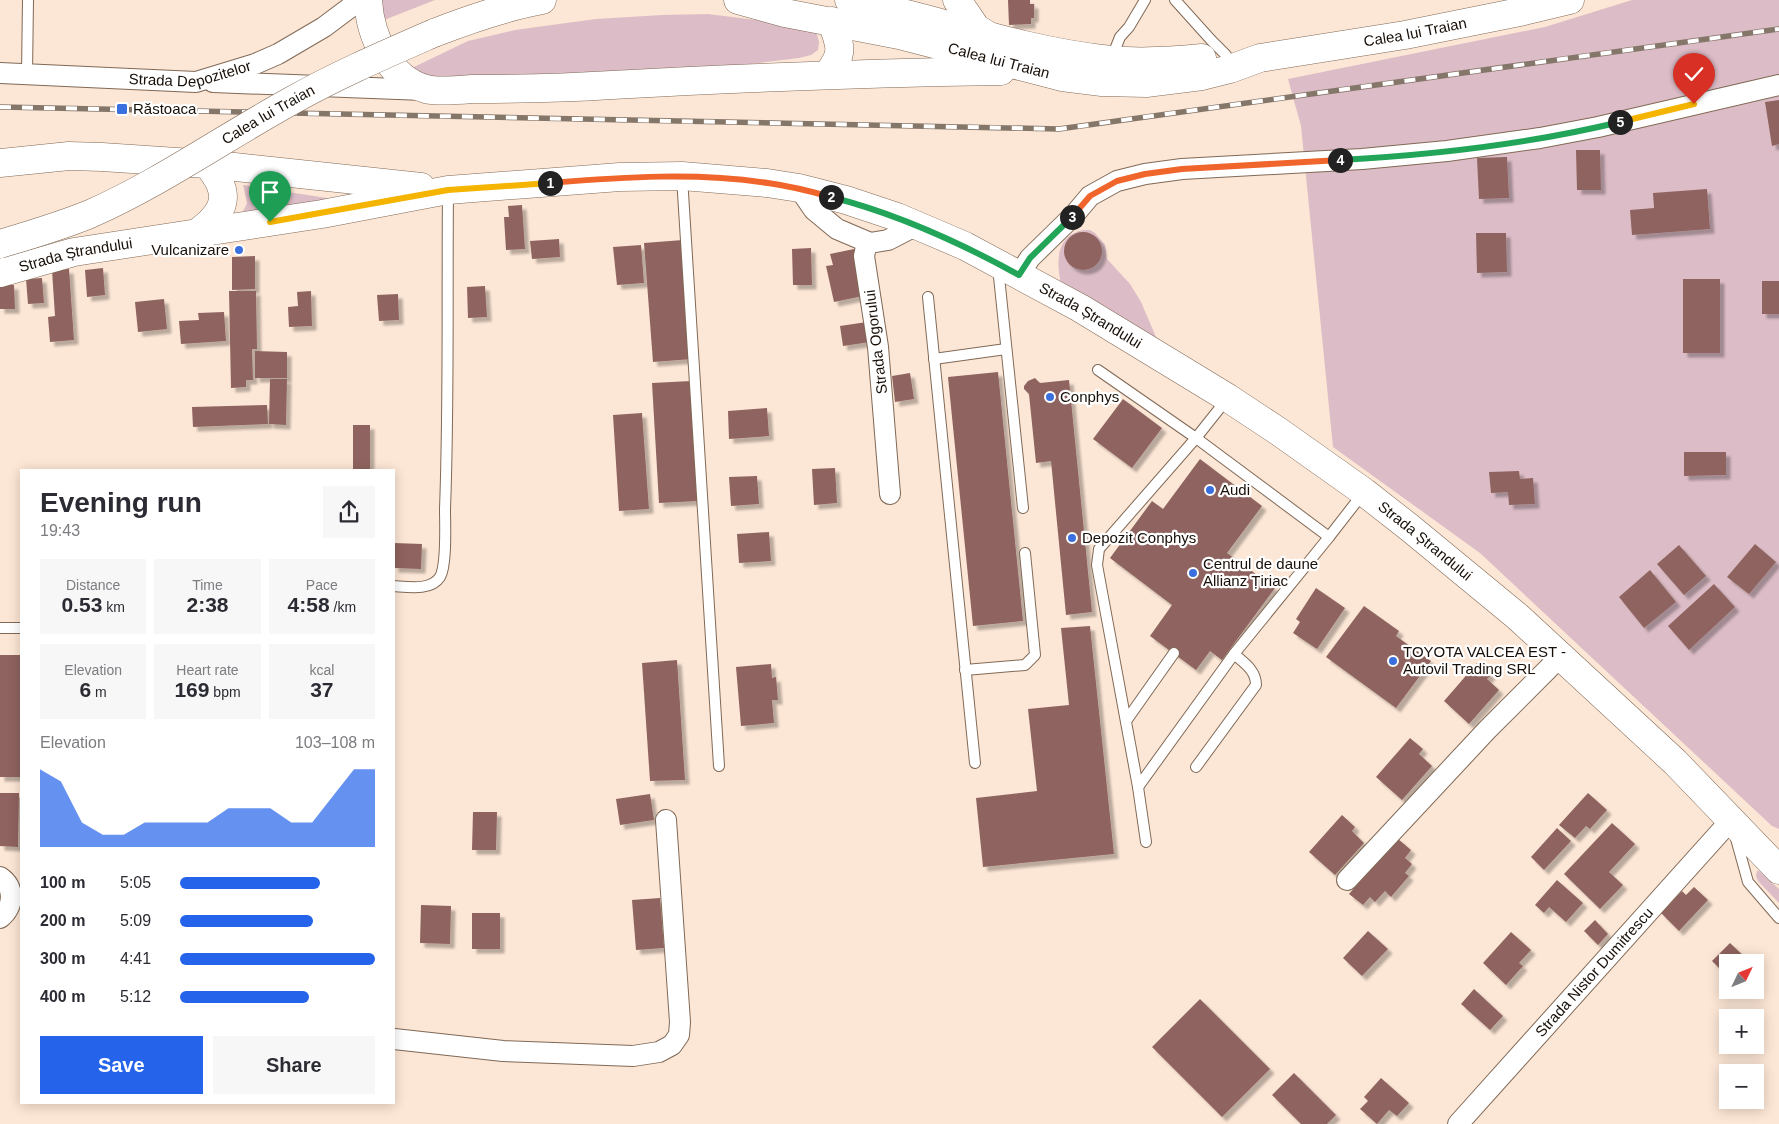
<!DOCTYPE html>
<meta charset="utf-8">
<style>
body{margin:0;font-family:Arial,sans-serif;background:#f7f7f7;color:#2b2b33;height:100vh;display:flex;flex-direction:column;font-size:19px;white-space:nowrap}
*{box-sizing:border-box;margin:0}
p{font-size:16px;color:#7c7c81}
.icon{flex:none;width:28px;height:28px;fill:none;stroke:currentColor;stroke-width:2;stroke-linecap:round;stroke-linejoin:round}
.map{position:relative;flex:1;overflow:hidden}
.side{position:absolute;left:20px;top:469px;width:375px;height:635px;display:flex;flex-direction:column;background:#fff;border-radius:0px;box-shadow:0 2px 12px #0003}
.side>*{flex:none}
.needle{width:32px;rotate:47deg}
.controls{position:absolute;left:1719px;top:954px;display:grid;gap:10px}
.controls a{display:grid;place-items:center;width:45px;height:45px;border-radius:0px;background:#fff;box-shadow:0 2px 12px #0003;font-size:25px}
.pin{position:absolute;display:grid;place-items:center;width:42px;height:42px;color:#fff;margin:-51px -21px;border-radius:50% 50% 50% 0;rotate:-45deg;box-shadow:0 0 5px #0007}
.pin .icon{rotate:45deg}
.km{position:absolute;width:25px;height:25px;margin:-12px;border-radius:50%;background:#222;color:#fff;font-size:14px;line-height:25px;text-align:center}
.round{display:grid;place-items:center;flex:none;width:52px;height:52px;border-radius:0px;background:#f7f7f7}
.summary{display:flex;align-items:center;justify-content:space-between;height:85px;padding:0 20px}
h1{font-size:28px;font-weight:600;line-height:38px}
.metrics{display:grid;grid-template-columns:repeat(3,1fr);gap:8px;height:85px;padding:5px 20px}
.metrics div{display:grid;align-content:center;border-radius:0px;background:#f7f7f7;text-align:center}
.metrics b{font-size:21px;font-weight:600}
.metrics small{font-size:14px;font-weight:400}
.metrics p{font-size:14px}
.chart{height:140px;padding:10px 20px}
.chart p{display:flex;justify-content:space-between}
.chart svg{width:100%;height:90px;margin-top:5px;fill:#2563eb;opacity:.7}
.cta{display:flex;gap:10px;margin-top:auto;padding:10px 20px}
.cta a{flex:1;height:58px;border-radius:0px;background:#2563eb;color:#fff;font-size:20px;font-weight:600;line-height:58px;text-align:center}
.cta a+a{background:#f7f7f7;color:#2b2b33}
ul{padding:0 20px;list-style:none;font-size:16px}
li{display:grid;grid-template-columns:80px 60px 1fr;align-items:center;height:38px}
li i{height:12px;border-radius:6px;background:#2563eb}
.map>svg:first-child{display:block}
.green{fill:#dcbcc6}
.building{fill:#8f645e;filter:url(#shadow)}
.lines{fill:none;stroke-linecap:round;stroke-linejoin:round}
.service-casing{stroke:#806956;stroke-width:12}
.minor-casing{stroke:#806956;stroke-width:22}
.primary-casing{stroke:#806956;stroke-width:29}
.service{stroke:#fff;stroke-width:10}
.minor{stroke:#fff;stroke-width:20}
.primary{stroke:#fff;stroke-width:28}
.rail-casing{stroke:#85766a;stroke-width:5.5}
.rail{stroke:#fff;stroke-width:4;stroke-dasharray:11;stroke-linecap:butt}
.primary-bridge-casing{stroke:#806956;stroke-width:29;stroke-linecap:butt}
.primary-bridge{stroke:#fff;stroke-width:28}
.split-1-casing{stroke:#fff;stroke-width:10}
.split-2-casing{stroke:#fff;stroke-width:10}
.split-3-casing{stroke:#fff;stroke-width:10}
.split-4-casing{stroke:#fff;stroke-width:10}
.split-5-casing{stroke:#fff;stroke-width:10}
.split-6-casing{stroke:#fff;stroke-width:10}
.split-1{stroke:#f5b400;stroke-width:6}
.split-2{stroke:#f0652b;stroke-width:6}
.split-3{stroke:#22a559;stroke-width:6}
.split-4{stroke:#f0652b;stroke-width:6}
.split-5{stroke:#22a559;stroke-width:6}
.split-6{stroke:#f5b400;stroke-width:6}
.poi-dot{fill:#3a6fdf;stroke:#fff;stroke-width:2}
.labels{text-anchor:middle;stroke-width:4.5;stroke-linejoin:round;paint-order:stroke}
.street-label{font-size:15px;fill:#180f08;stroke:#fff}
.poi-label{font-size:15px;fill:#180f08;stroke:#fff;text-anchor:start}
</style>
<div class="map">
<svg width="1779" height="1124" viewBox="0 0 1779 1124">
<defs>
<filter id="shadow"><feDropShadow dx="4.5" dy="4.5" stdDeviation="1" flood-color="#0004"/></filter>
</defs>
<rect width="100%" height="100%" fill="#fce6d5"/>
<g class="green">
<path d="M 380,0 L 435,0 L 384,20 Z"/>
<path d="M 1632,0 L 1779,0 L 1779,829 L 1772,826 L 1480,553 L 1333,447 L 1301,126 L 1288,79 L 1545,27 Z"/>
<path d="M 708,14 L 765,21 L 816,31 L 819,42 L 818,50 L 811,55 L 799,58 L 709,69 L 434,79 L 412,68 L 468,41 L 515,30 L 596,19 L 662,15 Z"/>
<path d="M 243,185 L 333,199 L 241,216 L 247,203 Z"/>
<path d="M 1083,230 L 1090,230 L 1095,233 L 1105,245 L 1107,259 L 1130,284 L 1141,302 L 1159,344 L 1061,284 C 1056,261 1056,236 1083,230 Z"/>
<path d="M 1757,871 L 1759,871 L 1779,889 L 1779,903 L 1758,881 L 1756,876 Z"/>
</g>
<g class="building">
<path d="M 1008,0 L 1030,0 L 1030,4 L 1034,4 L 1034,18 L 1031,18 L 1031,24 L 1009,25 Z"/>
<path d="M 1779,100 L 1779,144 L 1772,146 L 1765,102 Z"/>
<path d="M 1576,150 L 1600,150 L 1601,190 L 1577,190 Z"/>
<path d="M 1507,157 L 1509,198 L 1479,199 L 1477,158 Z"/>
<path d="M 1707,189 L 1710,229 L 1632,235 L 1630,210 L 1654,208 L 1653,193 Z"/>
<path d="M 522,205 L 525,249 L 506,250 L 504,217 L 509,217 L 508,206 Z"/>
<circle cx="1083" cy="251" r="19"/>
<path d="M 1476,233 L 1506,233 L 1507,272 L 1477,273 Z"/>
<path d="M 559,239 L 560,257 L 532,259 L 530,241 Z"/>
<path d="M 683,240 L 692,359 L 653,362 L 644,243 Z"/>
<path d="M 641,245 L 644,283 L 617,285 L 613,247 Z"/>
<path d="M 811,248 L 812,285 L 793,285 L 792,249 Z"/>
<path d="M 854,249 L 863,296 L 834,302 L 826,266 L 833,265 L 830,254 Z"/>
<path d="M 255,256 L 255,289 L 232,290 L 232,257 Z"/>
<path d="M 103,268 L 105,295 L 87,297 L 85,270 Z"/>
<path d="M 69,269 L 74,340 L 50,342 L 48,317 L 55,316 L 52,270 Z"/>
<path d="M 42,278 L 44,303 L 28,304 L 26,279 Z"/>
<rect x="1683" y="279" width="37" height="74"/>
<rect x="1762" y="281" width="17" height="33"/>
<path d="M 0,285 L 14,285 L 15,309 L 0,309 Z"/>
<path d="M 485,286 L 487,317 L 468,318 L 467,287 Z"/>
<path d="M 229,291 L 256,291 L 257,349 L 252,349 L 253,380 L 246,380 L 246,387 L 231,388 Z"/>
<path d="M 311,291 L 312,326 L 289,327 L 288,307 L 298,306 L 297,292 Z"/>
<path d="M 398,294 L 399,320 L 379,321 L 377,295 Z"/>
<path d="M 164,299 L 167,329 L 138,332 L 135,302 Z"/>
<path d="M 224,312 L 226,341 L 181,344 L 179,321 L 199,320 L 198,313 Z"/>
<path d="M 867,322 L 870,342 L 843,346 L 840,326 Z"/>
<path d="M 255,351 L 287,352 L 287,378 L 255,378 Z"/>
<path d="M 998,372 L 1023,621 L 973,626 L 948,377 Z"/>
<path d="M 910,373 L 914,399 L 895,402 L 892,376 Z"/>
<path d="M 1035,378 L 1040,383 L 1069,380 L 1092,612 L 1066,615 L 1051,461 L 1036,463 L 1029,394 L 1024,389 L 1024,386 L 1028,381 Z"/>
<path d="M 270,379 L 287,379 L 286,425 L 269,424 Z"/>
<path d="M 691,381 L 698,501 L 659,503 L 652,383 Z"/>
<path d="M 1123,399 L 1162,428 L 1132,468 L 1093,439 Z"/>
<path d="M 267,405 L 268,424 L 193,427 L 192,407 Z"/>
<path d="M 767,408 L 769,436 L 729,439 L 728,411 Z"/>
<path d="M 642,413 L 649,509 L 619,511 L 613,415 Z"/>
<rect x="353" y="425" width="17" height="45"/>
<path d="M 1684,452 L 1726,452 L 1726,475 L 1684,476 Z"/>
<path d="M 1200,459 L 1262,506 L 1227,553 L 1275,588 L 1222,660 L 1210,651 L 1196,670 L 1150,636 L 1172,605 L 1110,558 L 1152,501 L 1163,509 Z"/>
<path d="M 835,468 L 837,503 L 814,505 L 812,469 Z"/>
<path d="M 1519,471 L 1520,479 L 1533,478 L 1535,504 L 1509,505 L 1508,492 L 1491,493 L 1489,472 Z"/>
<path d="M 757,476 L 759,504 L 731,506 L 729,477 Z"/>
<path d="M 769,532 L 771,561 L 739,563 L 737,534 Z"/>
<path d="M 394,543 L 422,544 L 421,569 L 394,568 Z"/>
<path d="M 1755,544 L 1776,562 L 1749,594 L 1727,577 Z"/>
<path d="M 1679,545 L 1706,576 L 1684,595 L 1657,564 Z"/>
<path d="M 1650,570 L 1676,602 L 1644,628 L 1619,597 Z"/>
<path d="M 1714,584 L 1735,607 L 1689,650 L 1668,626 Z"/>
<path d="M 1316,588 L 1345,608 L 1317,649 L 1293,633 L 1300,622 L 1296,619 Z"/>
<path d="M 1364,606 L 1399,631 L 1396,636 L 1431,661 L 1396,708 L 1326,657 Z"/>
<path d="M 1090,626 L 1114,854 L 983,867 L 976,798 L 1037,791 L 1028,709 L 1069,705 L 1061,628 Z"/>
<rect x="0" y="655" width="21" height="122"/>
<path d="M 677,660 L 685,780 L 650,781 L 642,663 Z"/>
<path d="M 1477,663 L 1491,675 L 1487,679 L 1499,690 L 1469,724 L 1444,701 Z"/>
<path d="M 771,664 L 772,678 L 776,677 L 778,700 L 772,700 L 774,723 L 741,726 L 736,667 Z"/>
<path d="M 1410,738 L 1423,749 L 1419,754 L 1432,766 L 1402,800 L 1376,777 Z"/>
<path d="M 0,793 L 19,793 L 18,847 L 0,846 Z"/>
<path d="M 1588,793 L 1607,810 L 1590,829 L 1586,826 L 1575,838 L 1559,825 Z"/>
<path d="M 650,794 L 654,820 L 620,825 L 616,799 Z"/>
<path d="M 473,812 L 497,812 L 496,850 L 472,850 Z"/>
<path d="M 1342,815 L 1355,827 L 1352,831 L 1364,843 L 1335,875 L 1309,852 Z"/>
<path d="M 1612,823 L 1635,844 L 1609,872 L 1623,885 L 1600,909 L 1564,874 Z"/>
<path d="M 1557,828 L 1571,841 L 1544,870 L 1531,857 Z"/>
<path d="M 1397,838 L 1411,850 L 1405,858 L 1412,864 L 1405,873 L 1409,876 L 1391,897 L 1385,891 L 1375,902 L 1370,897 L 1363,905 L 1349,894 Z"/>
<path d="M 1557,880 L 1583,903 L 1566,922 L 1549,907 L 1544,913 L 1535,905 Z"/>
<path d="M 1694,887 L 1708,900 L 1679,931 L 1661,913 L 1682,891 L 1686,895 Z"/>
<path d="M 660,898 L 664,948 L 636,950 L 632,900 Z"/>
<path d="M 421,905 L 451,906 L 450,944 L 420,943 Z"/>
<rect x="472" y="913" width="28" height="36"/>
<path d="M 1595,920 L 1608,934 L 1598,945 L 1584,931 Z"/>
<path d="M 1368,931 L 1388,949 L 1362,976 L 1343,958 Z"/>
<path d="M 1511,932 L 1531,950 L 1519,963 L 1523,966 L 1506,985 L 1483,963 Z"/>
<path d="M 1730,943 L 1750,962 L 1728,962 L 1728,977 L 1712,961 Z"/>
<path d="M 1474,989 L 1503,1016 L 1490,1030 L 1461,1004 Z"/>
<path d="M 1200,999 L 1270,1069 L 1222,1117 L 1152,1047 Z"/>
<path d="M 1294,1073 L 1336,1115 L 1327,1124 L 1301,1124 L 1272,1095 Z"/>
<path d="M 1381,1078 L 1409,1103 L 1397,1116 L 1389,1110 L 1377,1124 L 1360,1109 L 1368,1101 L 1364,1097 Z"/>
</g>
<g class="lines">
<defs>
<g id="service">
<path d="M 1175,0 L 1211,40 L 1226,55"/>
<path d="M 1112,57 L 1120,37 L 1129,27 L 1145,0"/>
<path d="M 27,74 L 28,0"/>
<path d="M 682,177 L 719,766"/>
<path d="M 998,267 L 1023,508"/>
<path d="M 928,297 L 975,763"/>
<path d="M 934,359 L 1006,349"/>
<path d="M 1098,370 L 1196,438 L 1329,537 L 1364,492"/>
<path d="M 394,586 C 408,587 431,591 440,577 C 447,565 445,524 445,509 C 449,403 447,297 448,191"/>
<path d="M 0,628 L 21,628"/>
<path d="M 965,670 L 1025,665 L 1035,655 L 1025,553"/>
<path d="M 1126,721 L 1174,653"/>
<path d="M 1196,767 L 1256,685 C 1256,670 1244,663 1234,654"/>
<path d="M 1138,787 L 1234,654 L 1329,537"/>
<path d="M 1735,835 L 1748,882 L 1779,918"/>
<path d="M 1146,842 L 1138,787 L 1097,565 L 1099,549 L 1196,438 L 1227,399"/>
</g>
<g id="minor">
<path id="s1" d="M 0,73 L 196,82 L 255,64 L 278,54 L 324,27 L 360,0"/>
<path d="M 213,82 L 424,90"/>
<path d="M 799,188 L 814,210 L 837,229 L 870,243"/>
<path d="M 1019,275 L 1030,258 L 1074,215 L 1090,196 L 1117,181 L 1145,174 L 1182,169 L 1362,159 L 1447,151 L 1540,138 L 1598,127 L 1779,85"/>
<path d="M 890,494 L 878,347 L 864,256 L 866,247 L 870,243 L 888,240 L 917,225"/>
<path d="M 0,877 C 15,887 14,907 0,918"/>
<path d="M 1347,880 L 1487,730 L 1560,657"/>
<path d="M 394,1039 L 503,1051 L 633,1056 L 659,1052 L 672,1045 L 679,1035 L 680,1022 L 666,820"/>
<path id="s2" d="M 1458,1124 L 1731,820"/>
</g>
<g id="primary">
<path d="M 368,0 C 370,36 389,79 426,89 C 436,92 460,90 472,89 C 519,89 565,88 612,85 C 741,78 871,73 1001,71"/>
<path id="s3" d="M 738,0 L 785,13 L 899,35 L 1062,77 L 1102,82 L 1146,83 L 1202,76 L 1230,69 L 1260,58 L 1405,35 L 1524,11 L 1570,0"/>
<path d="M 849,0 C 878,7 908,14 937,22 C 994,38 1052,54 1111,60 C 1141,63 1172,61 1202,58"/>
<path d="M 957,0 L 976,28 L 989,36"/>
<path d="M 434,33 C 470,19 504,7 542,0"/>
<path d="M 828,74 C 846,50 839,46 832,21"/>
<path d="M 0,163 L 69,156 L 102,157 L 207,164 L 421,187"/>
<path d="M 197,233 C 227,211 232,193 207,164"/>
<path id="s4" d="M 0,273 L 74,252 L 322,214 L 448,190 L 620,177 L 682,176 L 767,183 L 799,188 L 846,200 L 897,217 L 965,246 L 1080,308 L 1228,398 L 1278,431 L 1364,492 L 1410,528 L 1518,617 L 1675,762 L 1779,870"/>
</g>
</defs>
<use href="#service" class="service-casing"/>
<use href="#minor" class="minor-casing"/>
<use href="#primary" class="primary-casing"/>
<use href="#service" class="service"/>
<use href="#minor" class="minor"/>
<use href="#primary" class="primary"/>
<defs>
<path id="rail" d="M 0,107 L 1059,129 L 1779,29"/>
</defs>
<use href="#rail" class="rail-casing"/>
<use href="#rail" class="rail"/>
<defs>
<g id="primary-bridge">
<path id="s5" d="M 0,244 C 30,235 61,226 90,214 C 160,183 224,138 291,101 C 337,75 386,54 434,33"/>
</g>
</defs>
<use href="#primary-bridge" class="primary-bridge-casing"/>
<use href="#primary-bridge" class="primary-bridge"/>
</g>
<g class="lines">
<defs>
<path id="split-1" d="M 270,222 L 448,190 L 550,183"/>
<path id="split-2" d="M 550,183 C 623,177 696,172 768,183 C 789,186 810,191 831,197"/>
<path id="split-3" d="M 831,197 C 898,214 959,242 1019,275 L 1030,258 L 1072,217"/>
<path id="split-4" d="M 1072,217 L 1090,196 L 1117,181 L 1145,174 L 1182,169 L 1340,160"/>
<path id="split-5" d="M 1340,160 C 1433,155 1529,144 1620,122"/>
<path id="split-6" d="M 1620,122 L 1694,104"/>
</defs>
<use href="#split-1" class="split-1-casing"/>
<use href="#split-2" class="split-2-casing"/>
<use href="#split-3" class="split-3-casing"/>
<use href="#split-4" class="split-4-casing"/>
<use href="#split-5" class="split-5-casing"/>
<use href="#split-6" class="split-6-casing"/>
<use href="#split-1" class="split-1"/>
<use href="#split-2" class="split-2"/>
<use href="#split-3" class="split-3"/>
<use href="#split-4" class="split-4"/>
<use href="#split-5" class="split-5"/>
<use href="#split-6" class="split-6"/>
</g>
<g class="poi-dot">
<rect x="116" y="103" width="12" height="12" rx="2.5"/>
<circle cx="239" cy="250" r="5"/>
<circle cx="1050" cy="397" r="5"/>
<circle cx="1210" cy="490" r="5"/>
<circle cx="1072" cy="538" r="5"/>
<circle cx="1193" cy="573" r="5"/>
<circle cx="1393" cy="661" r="5"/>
</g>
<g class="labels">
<g class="street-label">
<text dy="5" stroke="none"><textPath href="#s3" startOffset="692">Calea lui Traian</textPath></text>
<text dy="5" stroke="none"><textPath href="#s3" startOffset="268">Calea lui Traian</textPath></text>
<text dy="5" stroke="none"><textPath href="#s1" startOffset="191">Strada Depozitelor</textPath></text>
<text dy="5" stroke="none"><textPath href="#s5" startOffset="299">Calea lui Traian</textPath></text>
<text dy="5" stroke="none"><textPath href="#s4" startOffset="78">Strada Ștrandului</textPath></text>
<text dy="5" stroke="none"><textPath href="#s4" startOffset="1128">Strada Ștrandului</textPath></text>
<text transform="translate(876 342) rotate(-97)" y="5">Strada Ogorului</text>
<text dy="5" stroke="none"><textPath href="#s4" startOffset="1532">Strada Ștrandului</textPath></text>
<text dy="5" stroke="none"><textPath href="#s2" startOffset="204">Strada Nistor Dumitrescu</textPath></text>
</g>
<g class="poi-label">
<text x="133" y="114">Răstoaca</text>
<text x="229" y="255" text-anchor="end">Vulcanizare</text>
<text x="1060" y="402">Conphys</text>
<text x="1220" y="495">Audi</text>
<text x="1082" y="543">Depozit Conphys</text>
<text x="1203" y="569">Centrul de daune<tspan x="1203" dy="17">Allianz Țiriac</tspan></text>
<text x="1403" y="657">TOYOTA VALCEA EST -<tspan x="1403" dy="17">Autovil Trading SRL</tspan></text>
</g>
</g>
</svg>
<div class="controls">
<a><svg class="needle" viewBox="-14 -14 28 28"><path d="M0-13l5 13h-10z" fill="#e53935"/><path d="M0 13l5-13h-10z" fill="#7c7c81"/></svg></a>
<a>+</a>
<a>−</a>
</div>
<div class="pin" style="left:270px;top:222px;background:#1e9e55"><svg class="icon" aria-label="arrive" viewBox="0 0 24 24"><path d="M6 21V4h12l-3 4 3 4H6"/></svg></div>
<div class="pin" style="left:1694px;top:104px;background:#d93025"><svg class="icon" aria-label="check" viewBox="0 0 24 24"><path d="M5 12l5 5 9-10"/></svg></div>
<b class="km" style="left:550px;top:183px">1</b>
<b class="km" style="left:831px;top:197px">2</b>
<b class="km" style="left:1072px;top:217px">3</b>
<b class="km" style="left:1340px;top:160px">4</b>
<b class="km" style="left:1620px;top:122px">5</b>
<section class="side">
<div class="summary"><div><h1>Evening run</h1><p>19:43</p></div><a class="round"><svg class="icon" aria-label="share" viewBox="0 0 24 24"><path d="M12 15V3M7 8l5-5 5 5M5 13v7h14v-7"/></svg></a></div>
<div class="metrics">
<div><p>Distance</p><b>0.53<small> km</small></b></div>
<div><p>Time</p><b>2:38</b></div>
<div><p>Pace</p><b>4:58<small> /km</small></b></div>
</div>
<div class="metrics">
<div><p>Elevation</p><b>6<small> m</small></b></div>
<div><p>Heart rate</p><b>169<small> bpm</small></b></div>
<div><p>kcal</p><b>37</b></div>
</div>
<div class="chart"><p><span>Elevation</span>103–108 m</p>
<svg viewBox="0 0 160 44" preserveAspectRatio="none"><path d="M0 44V6L10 12L20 32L30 38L40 38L50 32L60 32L70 32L80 32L90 25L100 25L110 25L120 32L130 32L140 19L150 6L160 6V44z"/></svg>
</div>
<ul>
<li><b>100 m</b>5:05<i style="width:72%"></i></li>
<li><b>200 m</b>5:09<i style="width:68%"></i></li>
<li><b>300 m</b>4:41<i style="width:100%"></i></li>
<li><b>400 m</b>5:12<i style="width:66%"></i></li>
</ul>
<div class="cta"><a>Save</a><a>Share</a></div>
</section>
</div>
